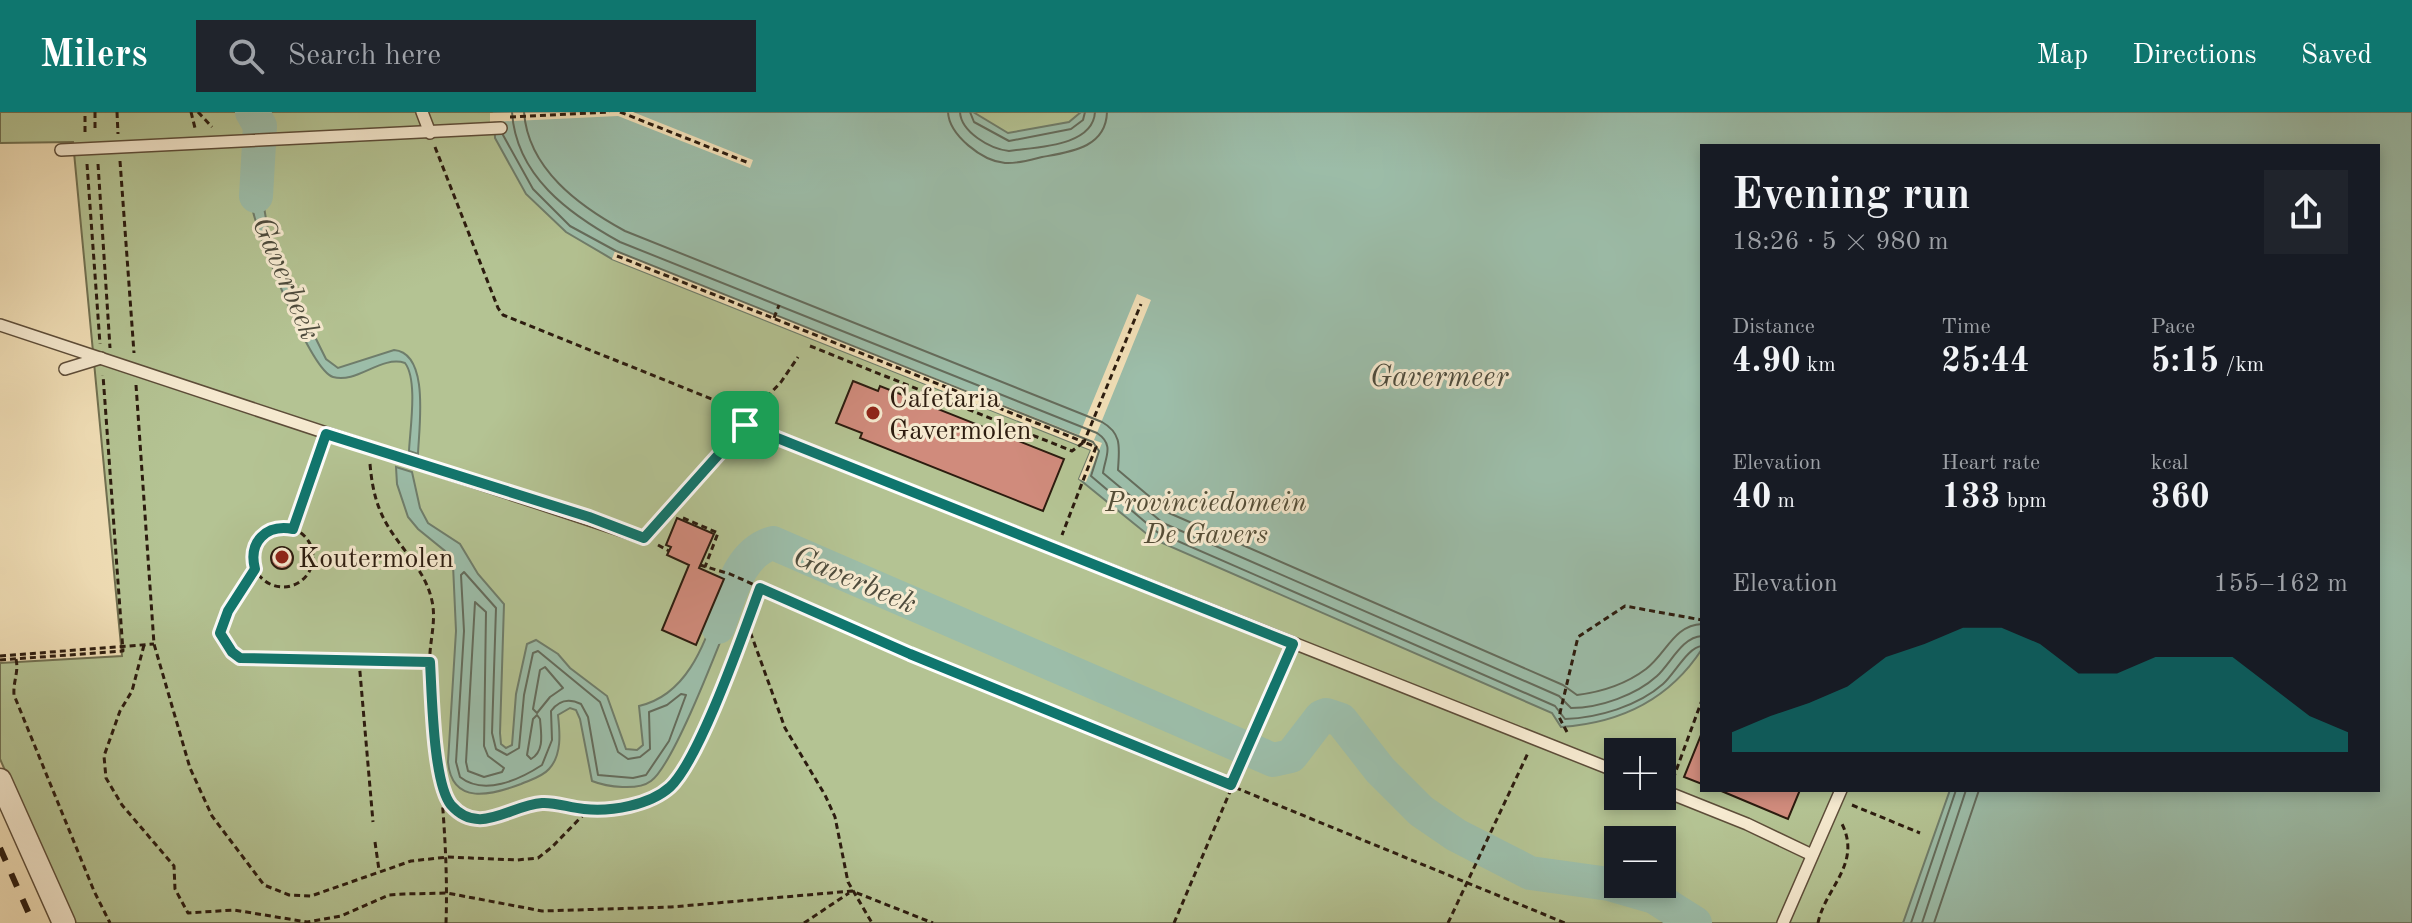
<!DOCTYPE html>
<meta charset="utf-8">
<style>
body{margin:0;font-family:"Old Standard TT",serif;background:#20242c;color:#f1f3f6;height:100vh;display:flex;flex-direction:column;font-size:30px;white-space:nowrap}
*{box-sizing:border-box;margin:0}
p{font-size:26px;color:#9ea1a6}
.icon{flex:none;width:44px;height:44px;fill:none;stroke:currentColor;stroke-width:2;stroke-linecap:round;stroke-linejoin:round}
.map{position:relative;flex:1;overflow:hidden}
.side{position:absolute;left:1700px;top:32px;width:680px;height:648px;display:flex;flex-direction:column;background:#171b24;border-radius:0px;box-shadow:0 4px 12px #0003}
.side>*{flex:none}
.controls{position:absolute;left:1604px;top:626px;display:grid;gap:16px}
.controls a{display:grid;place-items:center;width:72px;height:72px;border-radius:0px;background:#171b24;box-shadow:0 4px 12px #0003;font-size:40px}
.pin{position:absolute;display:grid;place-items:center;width:68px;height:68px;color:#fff;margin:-34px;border-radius:16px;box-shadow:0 4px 12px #0006}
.round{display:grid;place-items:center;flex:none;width:84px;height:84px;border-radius:0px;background:#20242c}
.head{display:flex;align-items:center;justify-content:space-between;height:136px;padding:0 32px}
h1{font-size:44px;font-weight:700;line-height:60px}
.stats{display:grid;grid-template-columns:repeat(3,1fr);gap:12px;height:136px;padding:8px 32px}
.stats div{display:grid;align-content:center}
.stats b{font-size:34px;font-weight:700}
.stats small{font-size:22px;font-weight:400}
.stats p{font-size:22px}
.chart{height:224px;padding:16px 32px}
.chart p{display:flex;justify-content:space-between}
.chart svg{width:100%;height:144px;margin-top:8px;fill:#0f766e;opacity:.7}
header{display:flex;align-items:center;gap:48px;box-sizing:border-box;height:112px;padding:0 40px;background:#0f766e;color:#fff}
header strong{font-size:38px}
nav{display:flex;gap:44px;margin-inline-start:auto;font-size:28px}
.search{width:560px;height:72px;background:#20242c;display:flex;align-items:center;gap:20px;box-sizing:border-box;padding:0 28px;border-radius:0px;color:#9ea1a6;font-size:30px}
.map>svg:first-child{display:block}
.green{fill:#b4c393;stroke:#707051;stroke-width:2;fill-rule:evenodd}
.water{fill:#9cbda9;stroke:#6f7d6b;stroke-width:2}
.pier{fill:#f1dfb7}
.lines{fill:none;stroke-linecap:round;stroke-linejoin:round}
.shore{stroke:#646c5c;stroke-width:2}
.river{stroke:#9cbda9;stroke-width:34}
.building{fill:#d08b7c;stroke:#2c1c0f;stroke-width:2}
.lane-casing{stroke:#5d4d39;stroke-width:14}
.street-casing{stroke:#5d4d39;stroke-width:25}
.path{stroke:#2c1c0f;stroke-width:3;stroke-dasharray:6 4;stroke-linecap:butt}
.lane{stroke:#f6ead0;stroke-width:11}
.street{stroke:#f6ead0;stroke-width:22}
.rail{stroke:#2c1c0f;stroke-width:6;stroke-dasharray:14 14;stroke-linecap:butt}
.route-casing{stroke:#fff;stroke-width:16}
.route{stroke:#0f766e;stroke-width:10}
.poi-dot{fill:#8f2418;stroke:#f6ead0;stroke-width:3}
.labels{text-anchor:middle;stroke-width:6;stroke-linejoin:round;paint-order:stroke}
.poi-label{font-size:28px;fill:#2c1c0f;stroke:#f6ead0;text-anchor:start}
.park-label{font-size:28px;font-style:italic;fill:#554e37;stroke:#f6ead0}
.water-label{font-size:30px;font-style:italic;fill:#4e4c3d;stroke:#f6ead0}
</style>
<header>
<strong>Milers</strong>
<div class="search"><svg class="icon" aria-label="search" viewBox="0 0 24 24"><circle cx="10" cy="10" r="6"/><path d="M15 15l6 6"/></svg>Search here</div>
<nav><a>Map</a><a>Directions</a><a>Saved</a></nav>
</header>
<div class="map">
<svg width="2412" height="811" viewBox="0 0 2412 811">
<rect width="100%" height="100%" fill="#f1dfb7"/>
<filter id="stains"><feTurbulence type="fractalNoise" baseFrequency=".0025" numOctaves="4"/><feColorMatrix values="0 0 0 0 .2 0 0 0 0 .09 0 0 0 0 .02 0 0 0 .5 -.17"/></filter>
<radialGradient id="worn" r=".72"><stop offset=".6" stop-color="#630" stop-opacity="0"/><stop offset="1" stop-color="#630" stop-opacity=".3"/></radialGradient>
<path class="green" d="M 0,0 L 2412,0 L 2412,811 L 72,811 L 0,647 L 0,551 L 122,544 L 73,30 L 0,31 ZM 1702,34 L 2378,34 L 2378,678 L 1702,678 ZM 1618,640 L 1662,640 L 1662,684 L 1618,684 ZM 1618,728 L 1662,728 L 1662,772 L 1618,772 Z"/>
<g class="water">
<path d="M 494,0 L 973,0 L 1008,21 L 1069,10 L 1081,0 L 2412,0 L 2412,811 L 1903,811 L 1950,678 L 2378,678 L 2378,34 L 1702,34 L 1702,537 C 1669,588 1621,611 1561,615 L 1552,601 L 1153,427 L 1079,367 L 1091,338 L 612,147 L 566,120 L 526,82 L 495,26 Z"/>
<path d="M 263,38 L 260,72 L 271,136 L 326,247 L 338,256 L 394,238 C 430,241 419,315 418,342 L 409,339 C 410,317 418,268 405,251 C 381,243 357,272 333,265 C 310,258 257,122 252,95 C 249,77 252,57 252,39 Z"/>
<path d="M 396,355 L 412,360 L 420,396 L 428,411 L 460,432 L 478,462 L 504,492 L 500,621 L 501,632 L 506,636 L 512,633 L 516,582 L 527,532 L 536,528 L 558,542 L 570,556 L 607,584 L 626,637 L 637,638 L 643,633 L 639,594 C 695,581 708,517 727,469 L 742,475 C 727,511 676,651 651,669 C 638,679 607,675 592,669 L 580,607 L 576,598 L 570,596 L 558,603 C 560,621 562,643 549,657 C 542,665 530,668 521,672 C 492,683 452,694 448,650 L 456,519 L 453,453 L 445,439 L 418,417 L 408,405 L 397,372 Z"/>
</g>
<g class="pier">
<path d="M 633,0 L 753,48 L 750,56 L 618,4 L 490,10 L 490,1 Z"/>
<path d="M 615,139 L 1079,323 L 1137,182 L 1151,188 L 1094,328 L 1102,331 L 1086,370 L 1079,367 L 1091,338 L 612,147 Z"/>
</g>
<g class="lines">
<g class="shore">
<path d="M 512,0 C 516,64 569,102 620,130 L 1097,321 C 1115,333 1105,345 1103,361 L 1163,411 L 1559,584 L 1571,596 C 1600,596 1636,583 1657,564 C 1671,551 1682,525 1702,524"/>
<path d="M 524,0 C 528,57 579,94 625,119 L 1102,310 C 1123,322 1119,337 1118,358 L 1169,401 L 1563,573 L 1577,583 C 1601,580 1626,572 1646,557 C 1666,542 1674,513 1702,512"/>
<path d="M 948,0 C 949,23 982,49 1005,51 C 1017,52 1030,48 1042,45 C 1070,40 1106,36 1107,0"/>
<path d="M 960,0 C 961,20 990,37 1009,39 C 1035,35 1093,35 1095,0"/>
<path d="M 970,0 L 974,10 L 1009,29 L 1071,17 L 1083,8 L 1085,0"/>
<path d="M 503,23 L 533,77 L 570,114 L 616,139 L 1093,330 L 1099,339 L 1091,364 L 1157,420 L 1555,594 L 1565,607 C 1598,606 1638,594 1663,572 C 1675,561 1688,535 1702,534"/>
<path d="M 464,460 L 496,496 L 492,621 L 496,637 L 507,643 L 519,636 L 524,583 L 533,541 L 538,539 L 600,590 L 618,640 L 628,647 L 640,645 L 650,637 L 649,600 L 667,593 L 681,582 L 686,583 L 669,629 L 646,663 L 633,666 L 598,663 L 588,605 L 581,592 C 569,586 559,588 551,599 L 552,628 L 542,653 C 519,668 484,684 460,665 L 456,650 L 464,519 L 461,463 Z"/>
<path d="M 475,490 L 486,500 L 484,634 L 488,644 L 504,656 L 502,660 L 484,665 L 468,659 L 466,650 Z"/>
<path d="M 545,555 L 563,576 L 550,585 L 537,601 L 533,597 L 540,558 Z"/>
<path d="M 537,603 L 540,607 C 541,621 545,639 531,647 L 527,643 L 533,607 Z"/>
<path d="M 1911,811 L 1956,678"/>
<path d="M 1922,811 L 1966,678"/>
<path d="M 1934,811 L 1979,678"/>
</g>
<g class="river">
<path d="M 252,0 L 260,14 L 256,84"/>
<path d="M 718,515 C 730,484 738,441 773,431 L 1273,648 L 1291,644 L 1321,605 L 1326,603 L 1341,608 L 1380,658 L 1421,699 L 1456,723 L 1530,761 L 1609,772 L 1654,785 L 1695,811"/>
</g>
</g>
<g class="building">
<path d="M 853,269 L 878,279 L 880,274 L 1064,347 L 1043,399 L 860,326 L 862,321 L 836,311 Z"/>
<path d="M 677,406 L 714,422 L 699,456 L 724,467 L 696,533 L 662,518 L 689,453 L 667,443 L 671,435 L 666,433 Z"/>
<circle cx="282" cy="446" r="11"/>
<path d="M 1701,623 L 1702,623 L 1702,672 L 1684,665 Z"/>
<path d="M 1719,678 L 1800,678 L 1788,707 Z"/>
</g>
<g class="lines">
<defs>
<g id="lane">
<path d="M 422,0 L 430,21"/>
<path d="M 61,38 L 501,16"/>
<path d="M 0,213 L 644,426 L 745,313 L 1618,660"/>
<path d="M 65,257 L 101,246"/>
<path d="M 1662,678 L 1747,712 L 1812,743"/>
<path d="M 1783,811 L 1841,678"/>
</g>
<path id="street" d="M 0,668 L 64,811"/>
</defs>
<use href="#lane" class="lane-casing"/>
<use href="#street" class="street-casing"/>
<g class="path">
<path d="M 95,0 L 95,20"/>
<path d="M 117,0 L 118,22"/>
<path d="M 191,0 L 195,16"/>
<path d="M 198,0 L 212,15"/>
<path d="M 620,0 L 749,51"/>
<path d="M 510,5 L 610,0"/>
<path d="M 85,20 L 85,0"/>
<path d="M 435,35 L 498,196 L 503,203 L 739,298"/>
<path d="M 120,49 L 134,241"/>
<path d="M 87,52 L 100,232"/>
<path d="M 98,52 L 110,236"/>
<path d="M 617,144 L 1084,330 L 1141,192"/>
<path d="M 774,206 L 779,193"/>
<path d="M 810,234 L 1072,339 L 1084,330 L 1096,335 L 1062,423"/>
<path d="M 136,273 L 154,532 L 190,656 L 212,704 L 264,773 L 289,783 L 311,784 L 411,749 L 448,745 L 517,748 L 538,746 L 552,735 L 588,698"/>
<path d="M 753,300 L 781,270 L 798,245"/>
<path d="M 370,352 C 372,375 376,395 389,416 C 404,440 426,460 432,489 C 437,511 428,533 430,555 C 437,641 449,725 446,811"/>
<path d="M 683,406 L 718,421 L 705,455"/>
<circle cx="283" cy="445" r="30"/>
<path d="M 293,417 L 322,334"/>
<path d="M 658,433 L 669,439"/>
<path d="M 700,453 L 730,462 L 910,542 L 1565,811"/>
<path d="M 255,457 L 228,499 L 220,521 L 232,540 L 240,546 L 430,550"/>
<path d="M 747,511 L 785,616 L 825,683 L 835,705 L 848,770 L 872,811"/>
<path d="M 144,533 L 132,579 L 120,599 L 104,644 L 106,666 L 122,693 L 174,754 L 175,777 L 188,801 L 234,798 L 307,810 L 341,804 L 389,783 L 404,782 L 447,781 L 542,799 L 671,795 L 852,779 L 933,811"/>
<path d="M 0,544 L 154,532"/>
<path d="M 16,547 C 19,560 13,569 14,583 L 94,779 L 110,811"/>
<path d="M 0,548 L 123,539 L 103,263"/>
<path d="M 359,549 L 373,710"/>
<path d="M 1567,620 L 1559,605 L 1578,525 L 1625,494 L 1702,508"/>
<path d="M 1673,667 L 1702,588"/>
<path d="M 442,674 L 450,692 L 461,701 L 473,708 L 500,706 L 542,691 L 588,698 L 651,689 L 672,674 L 686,652 L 760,476"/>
<path d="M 1852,693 L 1920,721"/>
<path d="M 375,730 L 379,758"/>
<path d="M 804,811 L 849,781"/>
<path d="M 1174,811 L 1287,546"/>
<path d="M 1448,811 L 1528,641"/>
<path d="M 1818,811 C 1825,776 1862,752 1842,712"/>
</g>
<use href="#lane" class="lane"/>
<use href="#street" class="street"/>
<path class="rail" d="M 0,736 L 33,811"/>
</g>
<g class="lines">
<defs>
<path id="route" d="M 745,313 L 1293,532 L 1231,673 L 910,542 L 760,476 C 744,519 700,647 670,675 C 650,693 611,700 584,697 C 570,696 555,690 542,691 C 510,693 479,725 451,693 C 433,671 432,581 430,550 L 240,546 L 232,540 L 220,521 L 228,499 L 255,457 C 248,430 266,412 293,417 L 326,322 L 589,405 L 644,426 Z"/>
</defs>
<use href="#route" class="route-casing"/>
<use href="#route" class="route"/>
</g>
<g class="poi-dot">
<circle cx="873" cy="301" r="8"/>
<circle cx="282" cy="445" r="8"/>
</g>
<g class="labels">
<g class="poi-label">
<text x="889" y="295">Cafetaria<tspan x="889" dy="32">Gavermolen</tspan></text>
<text x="298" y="455">Koutermolen</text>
</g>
<g class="park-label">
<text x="1206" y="399">Provinciedomein<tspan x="1206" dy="32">De Gavers</tspan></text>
</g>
<g class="water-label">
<text transform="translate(287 166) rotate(67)" y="10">Gaverbeek</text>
<text x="1439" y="274">Gavermeer</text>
<text transform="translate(855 467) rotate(23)" y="10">Gaverbeek</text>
</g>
</g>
<rect width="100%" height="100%" filter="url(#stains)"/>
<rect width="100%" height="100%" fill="url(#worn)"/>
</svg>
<div class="controls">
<a>+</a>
<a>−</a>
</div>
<div class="pin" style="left:745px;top:313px;background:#1e9e55"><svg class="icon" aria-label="arrive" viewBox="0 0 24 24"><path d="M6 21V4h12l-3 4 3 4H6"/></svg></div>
<section class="side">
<div class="head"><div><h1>Evening run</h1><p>18:26 · 5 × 980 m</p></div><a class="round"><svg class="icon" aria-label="share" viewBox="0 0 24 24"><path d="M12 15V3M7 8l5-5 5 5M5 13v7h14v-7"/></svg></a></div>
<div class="stats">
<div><p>Distance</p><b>4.90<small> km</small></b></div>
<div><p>Time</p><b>25:44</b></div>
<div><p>Pace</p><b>5:15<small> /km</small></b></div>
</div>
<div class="stats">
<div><p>Elevation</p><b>40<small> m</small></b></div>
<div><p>Heart rate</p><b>133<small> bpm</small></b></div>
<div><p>kcal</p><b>360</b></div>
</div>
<div class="chart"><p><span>Elevation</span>155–162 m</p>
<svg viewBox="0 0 160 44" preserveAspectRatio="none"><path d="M0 44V38L10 33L20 29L30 24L40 15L50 11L60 6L70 6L80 11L90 20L100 20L110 15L120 15L130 15L140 24L150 33L160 38V44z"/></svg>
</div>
</section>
</div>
